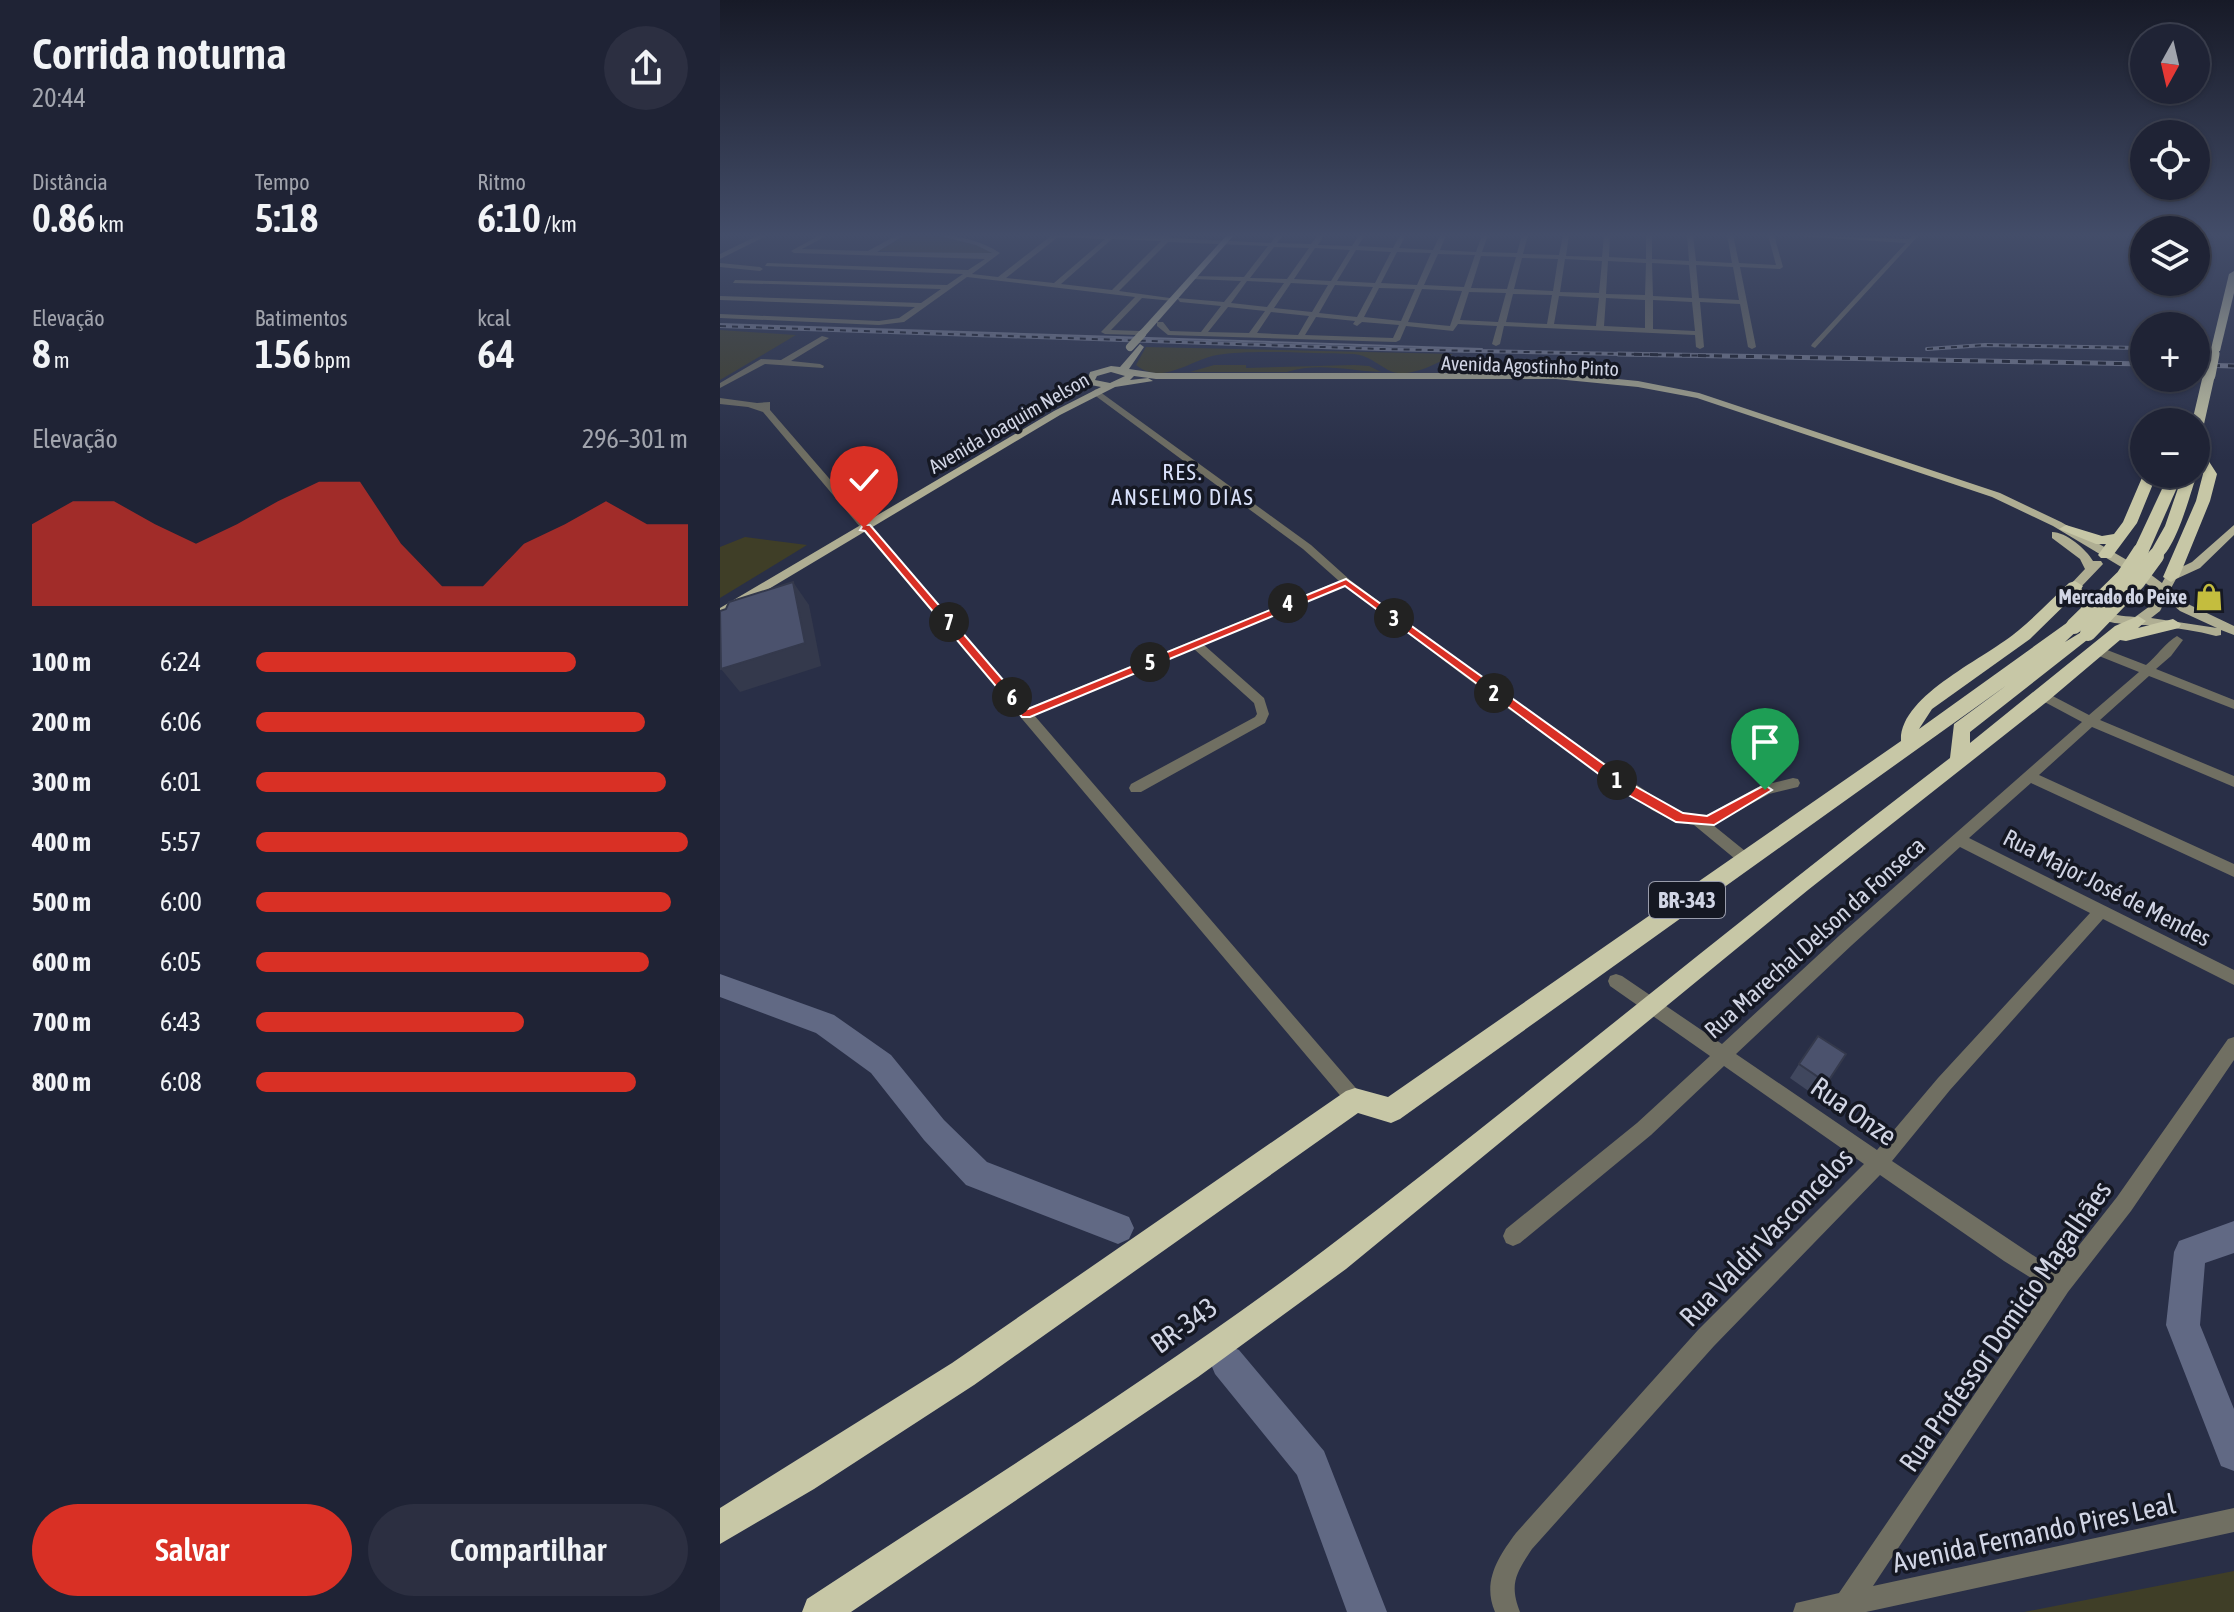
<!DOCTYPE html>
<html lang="pt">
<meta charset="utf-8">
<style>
body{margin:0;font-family:"Asap Condensed",sans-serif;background:#2c2f41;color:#f1f3f6;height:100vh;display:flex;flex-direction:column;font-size:30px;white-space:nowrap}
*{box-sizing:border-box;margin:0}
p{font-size:26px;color:#a1a4ad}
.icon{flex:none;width:44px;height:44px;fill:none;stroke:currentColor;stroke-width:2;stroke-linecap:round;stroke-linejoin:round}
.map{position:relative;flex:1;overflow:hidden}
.side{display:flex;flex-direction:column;background:#1f2335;width:720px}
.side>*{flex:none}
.needle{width:52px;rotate:188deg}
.fabs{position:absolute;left:1410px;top:24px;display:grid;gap:16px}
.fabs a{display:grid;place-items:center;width:80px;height:80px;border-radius:50%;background:#1f2335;box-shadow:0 2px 6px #0004,0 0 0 2px #3c4050;font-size:40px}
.pin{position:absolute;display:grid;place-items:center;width:68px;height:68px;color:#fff;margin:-82px -34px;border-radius:50% 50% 50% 0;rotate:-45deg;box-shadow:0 0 8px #0007}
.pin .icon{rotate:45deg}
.km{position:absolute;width:40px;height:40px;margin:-20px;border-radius:50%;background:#222;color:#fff;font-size:22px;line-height:40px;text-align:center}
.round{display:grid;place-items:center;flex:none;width:84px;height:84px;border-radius:42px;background:#2c2f41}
.summary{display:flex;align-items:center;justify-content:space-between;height:136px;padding:0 32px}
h1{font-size:44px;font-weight:600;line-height:60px}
.figures{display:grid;grid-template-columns:repeat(3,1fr);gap:12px;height:136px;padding:8px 32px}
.figures div{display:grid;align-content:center}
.figures b{font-size:40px;font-weight:600}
.figures small{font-size:22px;font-weight:400}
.figures p{font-size:22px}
.chart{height:224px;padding:16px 32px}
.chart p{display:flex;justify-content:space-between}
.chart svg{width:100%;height:144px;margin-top:8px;fill:#d93025;opacity:.7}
.button{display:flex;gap:16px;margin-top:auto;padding:16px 32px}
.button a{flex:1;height:92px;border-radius:48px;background:#d93025;color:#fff;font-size:32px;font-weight:600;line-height:92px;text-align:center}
.button a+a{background:#2c2f41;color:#f1f3f6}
ul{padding:0 32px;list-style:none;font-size:26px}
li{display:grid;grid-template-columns:128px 96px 1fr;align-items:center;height:60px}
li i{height:20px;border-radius:10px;background:#d93025}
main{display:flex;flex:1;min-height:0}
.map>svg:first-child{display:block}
.green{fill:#3f3e27}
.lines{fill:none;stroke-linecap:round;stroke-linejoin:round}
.river{fill:#616984;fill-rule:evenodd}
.minor{fill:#706f62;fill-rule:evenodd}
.major{fill:#afae93;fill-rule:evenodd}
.highway{fill:#c7c7a6;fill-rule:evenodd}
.tram{stroke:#767b8f;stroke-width:2}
.rail-far1-casing{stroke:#767b8f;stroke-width:4}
.rail-casing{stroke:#767b8f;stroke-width:5}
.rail-far1{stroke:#151823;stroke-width:2;stroke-dasharray:6;stroke-linecap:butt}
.rail{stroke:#151823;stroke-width:3;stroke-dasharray:8;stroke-linecap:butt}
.major-bridge{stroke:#afae93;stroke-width:8}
.highway-bridge-far2{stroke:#c7c7a6;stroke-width:10}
.highway-bridge-far1{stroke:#c7c7a6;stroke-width:13}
.highway-bridge{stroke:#c7c7a6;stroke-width:16}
.wall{fill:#40475e}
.shaded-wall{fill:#34394c}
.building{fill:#4b526d;stroke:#34394c;stroke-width:2}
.route{fill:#d93025;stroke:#fff;stroke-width:2}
.labels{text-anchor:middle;stroke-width:7;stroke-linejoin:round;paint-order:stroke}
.far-street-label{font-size:20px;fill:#d1d5e5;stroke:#151823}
.far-poi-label{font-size:20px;font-weight:bold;fill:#d1d5e5;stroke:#151823;text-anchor:end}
.far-neighbourhood-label{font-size:22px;letter-spacing:2px;fill:#d9e1fa;stroke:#151823}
.shield{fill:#151823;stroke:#999cab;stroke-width:2}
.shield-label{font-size:22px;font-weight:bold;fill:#d1d5e5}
.street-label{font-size:24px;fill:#d1d5e5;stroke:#151823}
.near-street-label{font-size:28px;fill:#d1d5e5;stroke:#151823}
</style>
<main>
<section class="side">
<div class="summary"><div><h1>Corrida noturna</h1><p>20:44</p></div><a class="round"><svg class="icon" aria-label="share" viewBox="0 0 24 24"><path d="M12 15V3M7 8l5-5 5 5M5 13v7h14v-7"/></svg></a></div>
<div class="figures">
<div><p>Distância</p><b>0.86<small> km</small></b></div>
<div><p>Tempo</p><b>5:18</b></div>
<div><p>Ritmo</p><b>6:10<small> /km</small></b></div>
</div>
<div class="figures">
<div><p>Elevação</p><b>8<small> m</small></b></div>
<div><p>Batimentos</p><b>156<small> bpm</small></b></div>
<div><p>kcal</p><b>64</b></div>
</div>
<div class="chart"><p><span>Elevação</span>296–301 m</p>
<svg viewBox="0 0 160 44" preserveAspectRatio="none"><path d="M0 44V19L10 12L20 12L30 19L40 25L50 19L60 12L70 6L80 6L90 25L100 38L110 38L120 25L130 19L140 12L150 19L160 19V44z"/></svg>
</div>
<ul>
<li><b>100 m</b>6:24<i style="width:74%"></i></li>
<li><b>200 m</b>6:06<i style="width:90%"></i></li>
<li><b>300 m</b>6:01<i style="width:95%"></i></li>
<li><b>400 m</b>5:57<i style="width:100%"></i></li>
<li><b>500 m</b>6:00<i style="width:96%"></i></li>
<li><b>600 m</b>6:05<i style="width:91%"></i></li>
<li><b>700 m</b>6:43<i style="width:62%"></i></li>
<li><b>800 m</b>6:08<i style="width:88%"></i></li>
</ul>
<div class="button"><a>Salvar</a><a>Compartilhar</a></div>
</section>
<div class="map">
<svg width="1514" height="1612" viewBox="0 0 1514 1612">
<rect width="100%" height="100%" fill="#292f47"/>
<g class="green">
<path d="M 187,235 C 214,235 252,238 273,254 L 159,251 Z"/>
<path d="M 0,330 L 76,335 L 0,380 Z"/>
<path d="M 426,347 L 733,354 C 717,364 687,380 668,370 C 656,363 647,355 634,354 C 594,354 534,349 497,355 C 470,360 442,386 416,365 Z"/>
<path d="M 494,365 L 526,365 L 526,368 L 634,365 L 649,366 L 661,372 C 629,371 599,362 567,372 L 470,372 Z"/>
<path d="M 25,537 L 87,545 L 0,598 L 0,547 Z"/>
<path d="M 1514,1571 L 1514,1612 L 1304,1612 Z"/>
</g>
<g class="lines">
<g class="river">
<path d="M 0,974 L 114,1015 L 171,1055 L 224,1120 L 267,1162 L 409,1217 L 414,1228 L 409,1239 L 398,1244 L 246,1185 L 204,1140 L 151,1073 L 96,1033 L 0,997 Z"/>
<path d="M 1514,1221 L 1514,1253 L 1485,1263 L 1480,1325 L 1514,1409 L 1514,1471 L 1501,1466 L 1446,1325 L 1454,1252 L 1459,1241 Z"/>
<path d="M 507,1345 L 519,1350 L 604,1451 L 667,1612 L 627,1612 L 577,1475 L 495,1374 L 490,1362 L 495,1350 Z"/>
</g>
<g class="minor">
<path d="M 39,235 L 48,235 L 0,259 L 0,254 Z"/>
<path d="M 100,235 L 108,235 L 82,249 L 148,251 L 177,235 L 185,235 L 157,252 L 272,253 L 256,245 L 216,235 C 238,235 262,241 280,253 L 252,274 L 278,277 L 332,235 L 448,236 L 451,238 L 551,243 L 556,235 L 563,235 L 557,243 L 591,244 L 598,235 L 604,235 L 598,245 L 632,246 L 639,235 L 645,235 L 638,246 L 673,248 L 680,235 L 686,235 L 679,248 L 713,250 L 720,235 L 726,235 L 720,250 L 756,252 L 762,235 L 768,235 L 762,252 L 797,253 L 802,235 L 808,235 L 803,254 L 839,255 L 843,235 L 849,235 L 846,256 L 882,257 L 884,235 L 890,235 L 889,257 L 926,259 L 926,235 L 932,235 L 932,259 L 969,261 L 967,235 L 973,235 L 976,261 L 1012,263 L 1007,235 L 1013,235 L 1019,263 L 1056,265 L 1048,235 L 1054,235 L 1063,267 L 1060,269 L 1020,267 L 1036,347 L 1032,349 L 1028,347 L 1020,304 L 980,302 L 984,347 L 980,349 L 976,347 L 975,335 L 784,326 L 780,344 L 776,346 L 772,344 L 777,326 L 738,324 L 733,331 L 686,326 L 680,340 L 676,342 L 448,335 L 437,326 L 437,322 L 443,322 L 450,331 L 481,332 L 501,306 L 460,302 L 457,298 L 504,302 L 521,281 L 474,279 L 472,276 L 524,277 L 548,246 L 448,242 L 399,291 L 457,299 L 453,301 L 422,298 L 391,330 L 420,331 L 420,335 L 417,335 L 385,334 L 381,332 L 415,297 L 247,277 L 184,322 L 159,325 L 0,318 L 0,314 L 159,321 L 179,318 L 195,307 L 0,300 L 0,296 L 201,303 L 221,289 L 13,283 L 15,280 L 227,285 L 243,274 L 45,266 L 47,263 L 248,270 L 265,259 L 74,253 L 71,251 ZM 338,237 L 385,239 L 334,283 L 286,278 ZM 392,239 L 441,241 L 392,290 L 341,284 ZM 554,247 L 589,248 L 567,279 L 530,278 ZM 595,248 L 630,250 L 611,281 L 574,279 ZM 636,250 L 671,252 L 655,283 L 617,281 ZM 677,252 L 711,253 L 697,285 L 661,283 ZM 718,254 L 755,255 L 744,287 L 704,285 ZM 761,256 L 796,257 L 787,289 L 751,288 ZM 802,258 L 838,259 L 833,291 L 794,289 ZM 845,259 L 882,261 L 879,293 L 840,292 ZM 888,261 L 926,263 L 925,295 L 886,294 ZM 932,263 L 969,265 L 972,298 L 933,296 ZM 976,265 L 1013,267 L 1019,300 L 979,298 ZM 527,281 L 564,283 L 547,307 L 511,303 ZM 571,283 L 608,285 L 592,312 L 554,308 ZM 615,285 L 653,287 L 637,317 L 599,313 ZM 659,288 L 695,289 L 681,321 L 644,317 ZM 702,289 L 742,291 L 730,326 L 688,322 ZM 749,292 L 786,293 L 778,322 L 740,320 ZM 793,294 L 832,295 L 827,324 L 786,322 ZM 839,296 L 879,298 L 876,326 L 834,324 ZM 886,298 L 925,300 L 925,328 L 884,326 ZM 933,300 L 972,302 L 975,331 L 933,329 ZM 508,307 L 545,311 L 529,333 L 488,332 ZM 551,312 L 589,316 L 578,335 L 537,333 ZM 596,317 L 635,321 L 633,324 L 637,326 L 642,322 L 679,325 L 673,338 L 585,335 Z"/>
<path d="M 1063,235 L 1189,239 L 1192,235 L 1199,235 L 1095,348 L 1091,346 L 1092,344 L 1186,243 Z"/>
<path d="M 0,263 L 40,267 L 43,269 L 40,271 L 0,267 Z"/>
<path d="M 102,336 L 109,338 L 71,361 L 100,364 L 104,366 L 103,368 L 45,364 L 0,388 L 0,383 L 41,359 L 61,360 Z"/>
<path d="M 376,389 L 591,545 L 630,580 L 788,697 L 942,802 L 962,813 L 987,815 L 1040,786 L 1073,778 L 1078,779 L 1080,783 L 1078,787 L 1049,794 L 993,825 L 1030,855 L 1032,859 L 1030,863 L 1020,863 L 974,825 L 955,822 L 932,810 L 780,703 L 625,586 L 484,645 L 544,698 L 549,714 L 545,723 L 421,792 L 411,792 L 409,788 L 411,784 L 535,717 L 537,714 L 534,703 L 474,649 L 314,715 L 641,1094 L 644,1100 L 641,1106 L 635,1109 L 629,1106 L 43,412 L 28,407 L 0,404 L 0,398 L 37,403 L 50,402 L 50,410 L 308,708 L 619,581 L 583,549 L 373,394 L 372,392 Z"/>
<path d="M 1457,636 L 1463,640 L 1451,656 L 1436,669 L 1514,700 L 1514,709 L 1429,676 L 1380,720 L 1514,776 L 1514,787 L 1372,727 L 1319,775 L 1514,864 L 1514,877 L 1311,783 L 1249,838 L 1514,970 L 1514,985 L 1383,919 L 1230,1090 L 1172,1161 L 1338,1272 L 1397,1197 L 1508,1039 L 1514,1037 L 1514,1060 L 1411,1211 L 1348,1292 L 1153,1586 L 1514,1508 L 1514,1532 L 1146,1612 L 1073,1612 L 1076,1603 L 1119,1593 L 1327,1288 L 1284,1261 L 1160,1175 L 994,1346 L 812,1549 C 796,1573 789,1584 800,1612 L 775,1612 C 762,1582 778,1557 796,1533 L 978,1330 L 1144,1164 L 1004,1066 L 931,1135 L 800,1243 L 793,1246 L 786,1243 L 783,1236 L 786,1229 L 917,1123 L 990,1056 L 890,986 L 888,981 L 890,976 L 896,974 L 902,976 L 1002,1044 L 1120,935 L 1362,722 L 1319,699 L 1317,696 L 1319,693 L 1327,693 L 1369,715 L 1419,672 L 1374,654 L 1374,648 L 1382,648 L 1426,665 C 1436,657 1446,642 1457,636 ZM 1240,847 L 1370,913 L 1218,1078 L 1157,1150 L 1016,1054 L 1132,945 Z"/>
</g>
<g class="major">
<path d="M 507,235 L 514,235 L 425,336 L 419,336 L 419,332 Z"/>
<path d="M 420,344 L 424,347 L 409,369 L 436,373 L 836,373 L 918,381 L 979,393 L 1280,493 L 1341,522 L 1426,571 L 1442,583 L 1447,574 L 1472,562 L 1514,525 L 1514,535 L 1480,568 L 1456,579 L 1450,590 L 1470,605 L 1514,626 L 1514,635 L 1501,630 L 1501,635 L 1496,636 C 1477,631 1458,628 1439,626 C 1402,623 1363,629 1349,586 L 1365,569 L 1360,559 L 1332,538 L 1332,532 C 1346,532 1366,549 1373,561 L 1381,561 L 1383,564 L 1361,587 C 1370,612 1390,615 1415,617 L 1430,606 L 1437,592 L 1418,577 L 1333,526 L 1272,497 L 977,398 L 918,387 L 836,379 L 436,379 L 414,376 L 410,380 L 428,378 L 433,381 L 395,387 L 340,415 L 0,618 L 0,608 L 334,411 L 381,387 L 366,384 L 370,372 L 391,366 L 400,367 ZM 391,372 L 405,376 L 390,383 L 375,380 L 377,376 ZM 1446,599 L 1460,611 L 1497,628 L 1431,618 L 1440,611 Z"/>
</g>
<g class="highway">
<path d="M 1514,271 L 1514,293 L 1500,351 L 1490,353 L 1509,274 Z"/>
<path d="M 1489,372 L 1495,375 L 1482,433 L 1476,437 L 1476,422 L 1472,422 L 1483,375 Z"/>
<path d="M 1476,448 L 1481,449 L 1497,474 L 1490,501 L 1459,577 L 1451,582 L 1443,577 L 1476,501 L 1483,474 L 1476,462 Z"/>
<path d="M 1424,473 L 1437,474 L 1417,523 L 1391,558 L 1381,558 L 1378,555 L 1386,544 L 1376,544 L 1339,529 L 1346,525 L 1382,536 L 1394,534 L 1403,522 Z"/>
<path d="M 1476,473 L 1477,474 C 1470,494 1455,554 1436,561 L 1431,559 L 1428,556 L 1445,526 L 1463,474 Z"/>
<path d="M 1449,474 L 1463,474 L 1429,551 L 1421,556 L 1416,554 L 1413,551 Z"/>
<path d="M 1355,581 L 1363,586 L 1361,589 L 1310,639 L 1212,709 L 1199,729 L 1348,622 L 1360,622 L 1362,626 L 1345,642 L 1368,628 L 1376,633 L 1250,732 L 1250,743 L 1395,626 L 1418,616 L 1426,621 L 1418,628 L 1453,619 L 1461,624 L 1459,628 L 1406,641 L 1400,640 L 1329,700 L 1088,890 L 626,1269 L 478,1377 L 131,1612 L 82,1612 L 87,1599 C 261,1484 441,1374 607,1248 C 817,1088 1020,918 1230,758 L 1234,724 L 1287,685 L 680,1119 L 671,1123 L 638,1113 L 254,1385 L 94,1489 L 0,1544 L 0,1508 L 232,1363 L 626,1091 L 635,1088 L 668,1097 L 1181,741 C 1179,695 1267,658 1299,630 C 1317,615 1333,598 1349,583 Z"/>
</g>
<path class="tram" d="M 0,324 L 762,349"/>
<defs>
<g id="rail-far1">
<path d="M 0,326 L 660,349 L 1000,356"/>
<path d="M 1207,349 L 1265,345 L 1420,348"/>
</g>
<g id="rail">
<path d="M 898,354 L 1424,364"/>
<path d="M 1476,365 L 1514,366"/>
</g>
</defs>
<use href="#rail-far1" class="rail-far1-casing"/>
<use href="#rail" class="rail-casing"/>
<use href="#rail-far1" class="rail-far1"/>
<use href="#rail" class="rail"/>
<path class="major-bridge" d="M 410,347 L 422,334"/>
<path class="highway-bridge-far2" d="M 1493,356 L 1494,351"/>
<path class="highway-bridge-far1" d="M 1489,375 L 1493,354"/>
<g class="highway-bridge">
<path d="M 1354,626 L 1404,577 L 1421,551"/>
<path d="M 1368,633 L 1417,582 L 1436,556"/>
</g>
</g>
<path class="wall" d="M 1126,1054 L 1097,1097 L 1070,1078 L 1079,1064 Z"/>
<path class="shaded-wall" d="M 73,582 L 89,605 L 101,666 L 20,692 L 1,669 Z"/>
<g class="building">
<path d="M 73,582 L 85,643 L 1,669 L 0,611 L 6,609 L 9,602 Z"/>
<path d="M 1098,1036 L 1126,1054 L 1107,1083 L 1079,1064 Z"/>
</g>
<linearGradient id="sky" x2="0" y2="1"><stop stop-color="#171a27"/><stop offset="0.51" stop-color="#434d69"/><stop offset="1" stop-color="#434d69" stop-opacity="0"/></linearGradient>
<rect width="1514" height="461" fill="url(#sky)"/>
<path class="route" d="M 143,525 L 150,525 L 308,709 L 626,579 L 913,785 L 963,813 L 987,816 L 1041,787 L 1045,785 L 1052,790 L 994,825 L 956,822 L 903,792 L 625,586 L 310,717 L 302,717 L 145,531 L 140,530 Z"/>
<defs>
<symbol id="shop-bare" viewBox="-9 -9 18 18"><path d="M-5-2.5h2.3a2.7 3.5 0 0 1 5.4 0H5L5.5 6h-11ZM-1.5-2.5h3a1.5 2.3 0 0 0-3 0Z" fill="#c4bd3e" stroke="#151823" stroke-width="2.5" paint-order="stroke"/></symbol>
</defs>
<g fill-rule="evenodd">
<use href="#shop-bare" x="1469" y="577" width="40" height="40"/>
</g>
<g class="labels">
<g class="far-street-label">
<text transform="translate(810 366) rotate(2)" y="7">Avenida Agostinho Pinto</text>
<text transform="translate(289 423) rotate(-30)" y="7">Avenida Joaquim Nelson</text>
</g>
<g class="far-poi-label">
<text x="1467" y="604">Mercado do Peixe</text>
</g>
<g class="far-neighbourhood-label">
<text x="463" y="480">RES.<tspan x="463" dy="25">ANSELMO DIAS</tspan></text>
</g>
<rect class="shield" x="929" y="882" width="76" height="36" rx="6"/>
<g class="shield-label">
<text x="967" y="908">BR-343</text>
</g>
<g class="street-label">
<text transform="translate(1387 888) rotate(27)" y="8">Rua Major José de Mendes</text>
<text transform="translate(1095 938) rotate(-42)" y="8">Rua Marechal Delson da Fonseca</text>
</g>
<g class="near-street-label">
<text transform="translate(1134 1111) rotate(35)" y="10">Rua Onze</text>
<text transform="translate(1046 1237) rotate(-46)" y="10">Rua Valdir Vasconcelos</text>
<text transform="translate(464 1325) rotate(-36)" y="10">BR-343</text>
<text transform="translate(1285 1326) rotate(-55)" y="10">Rua Professor Domicio Magalhães</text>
<text transform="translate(1314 1533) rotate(-12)" y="10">Avenida Fernando Pires Leal</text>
</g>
</g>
</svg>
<div class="fabs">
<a><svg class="needle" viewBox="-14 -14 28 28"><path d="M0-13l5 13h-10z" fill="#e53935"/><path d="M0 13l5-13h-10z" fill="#a1a4ad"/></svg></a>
<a><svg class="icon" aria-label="locate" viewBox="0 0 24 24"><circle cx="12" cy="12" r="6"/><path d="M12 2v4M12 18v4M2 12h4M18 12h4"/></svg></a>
<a><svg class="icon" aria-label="layers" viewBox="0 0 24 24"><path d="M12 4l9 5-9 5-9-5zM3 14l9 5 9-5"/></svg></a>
<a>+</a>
<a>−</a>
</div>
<div class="pin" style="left:1045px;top:790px;background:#1e9e55"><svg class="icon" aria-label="arrive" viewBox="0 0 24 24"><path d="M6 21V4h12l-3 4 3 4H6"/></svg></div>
<div class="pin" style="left:144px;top:528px;background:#d93025"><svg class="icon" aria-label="check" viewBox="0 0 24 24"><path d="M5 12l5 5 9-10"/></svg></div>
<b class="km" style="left:897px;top:780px">1</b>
<b class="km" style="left:774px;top:693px">2</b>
<b class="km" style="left:674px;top:618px">3</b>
<b class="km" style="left:568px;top:603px">4</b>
<b class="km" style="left:430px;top:662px">5</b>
<b class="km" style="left:292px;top:697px">6</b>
<b class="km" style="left:229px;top:622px">7</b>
</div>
</main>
